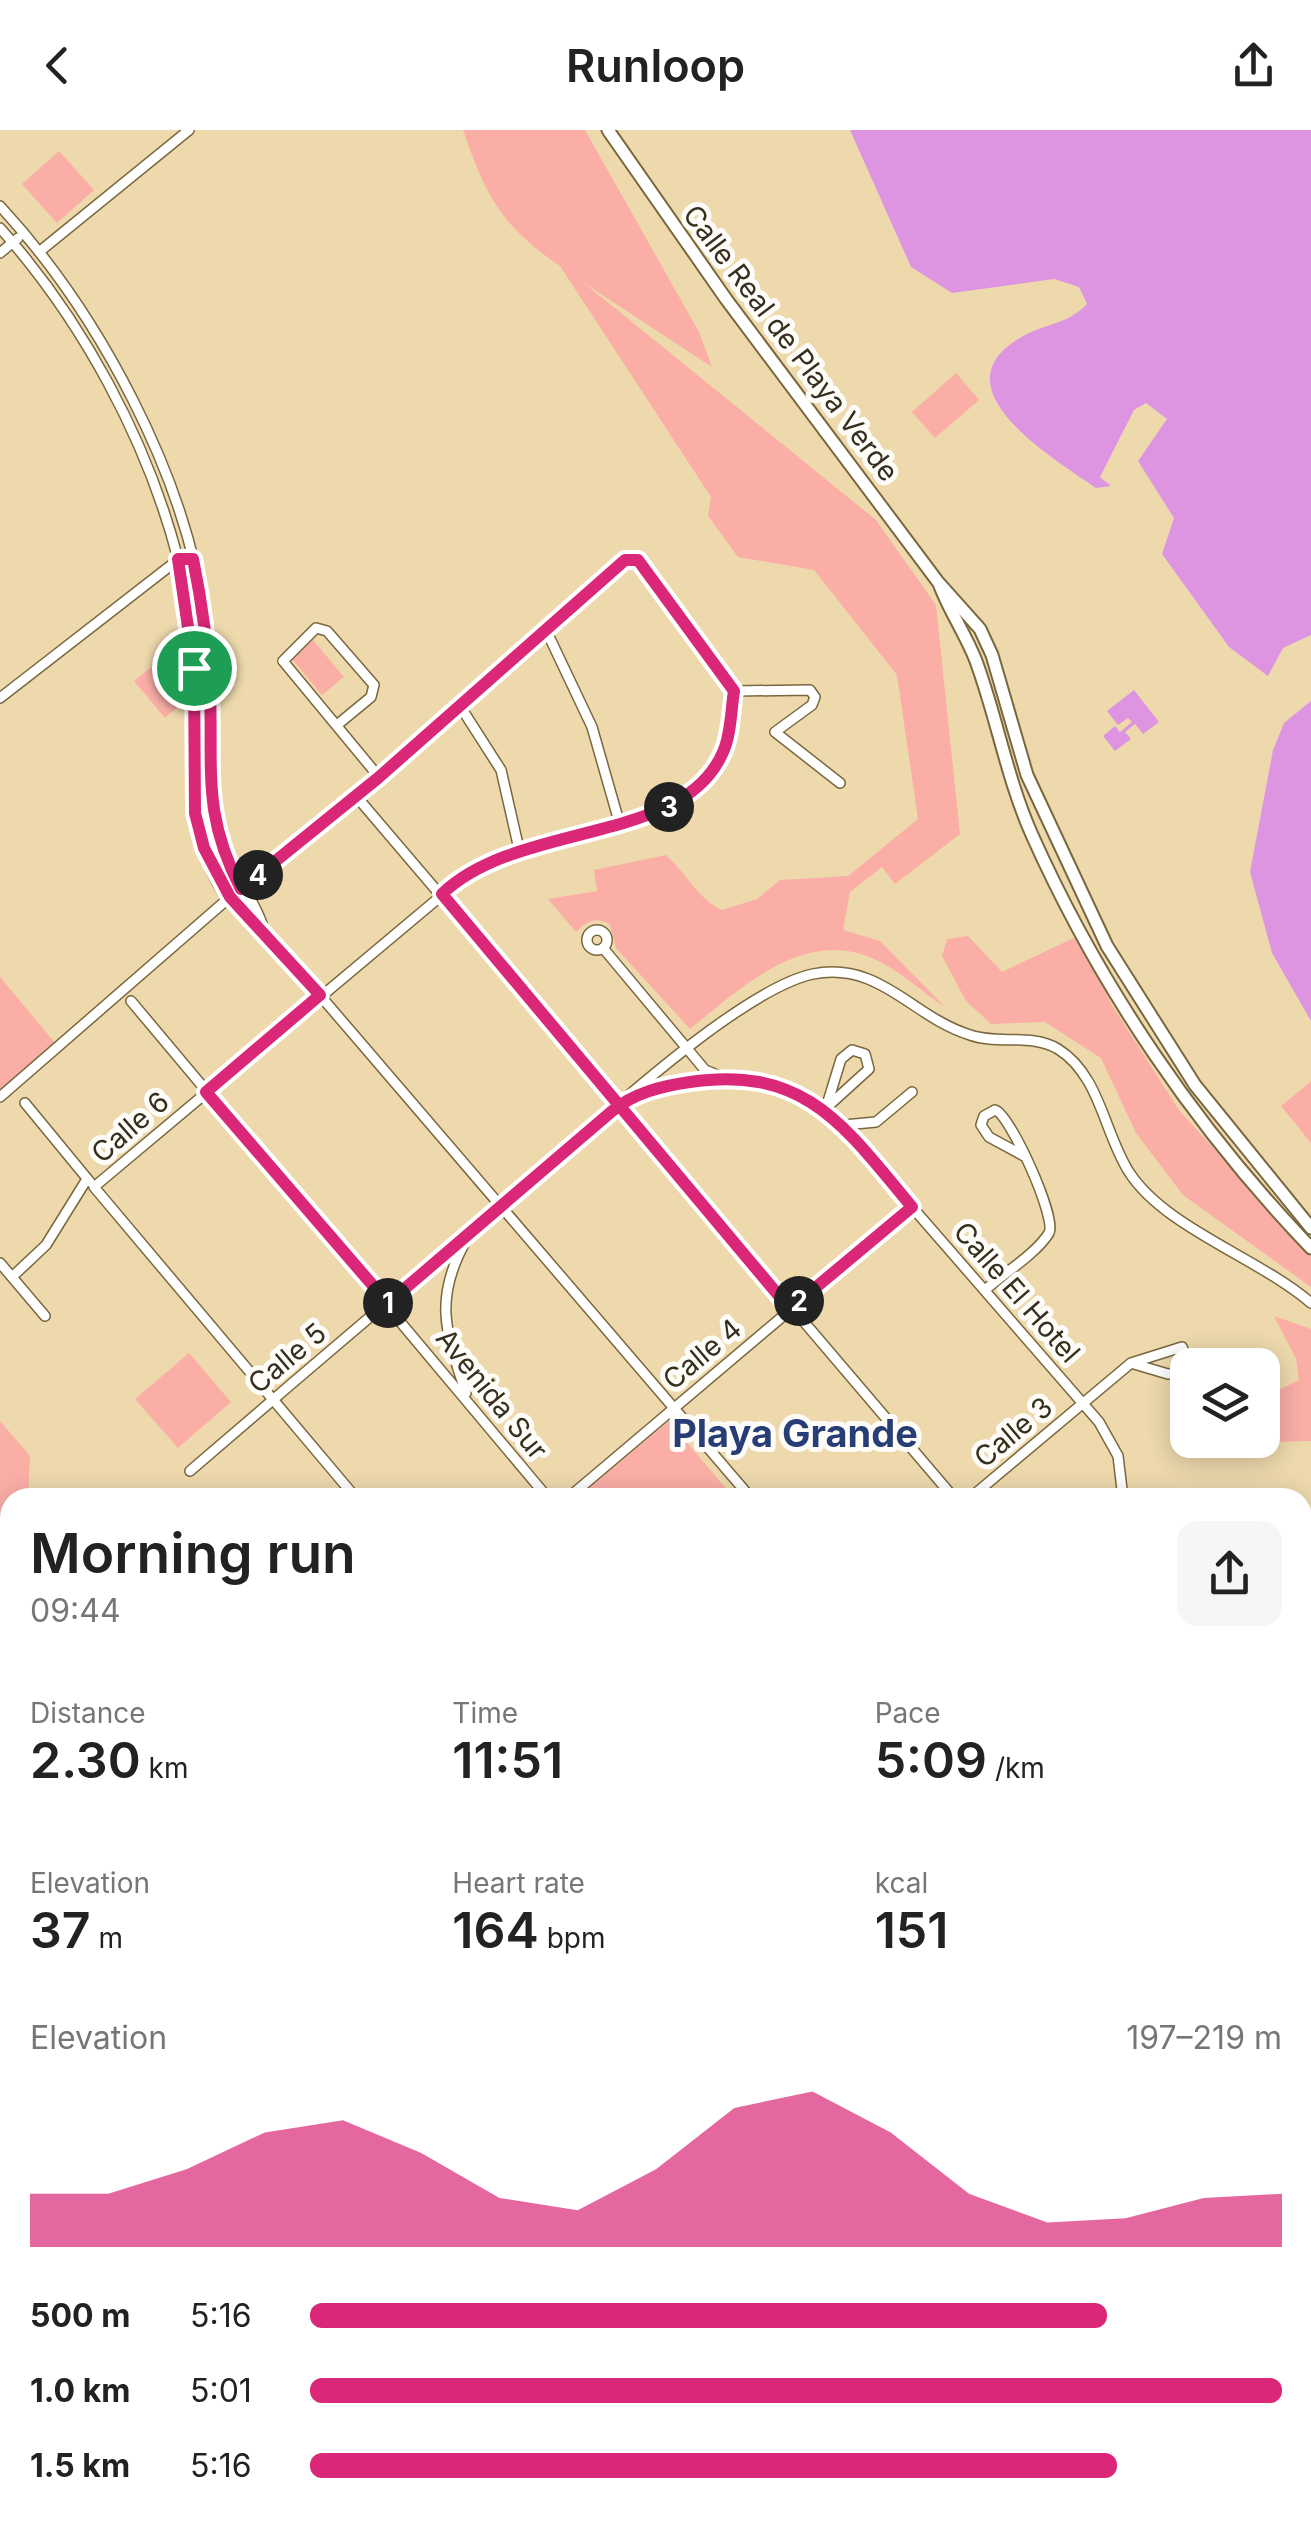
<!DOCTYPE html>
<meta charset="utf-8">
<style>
body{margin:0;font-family:Inter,sans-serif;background:#f6f6f6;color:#222;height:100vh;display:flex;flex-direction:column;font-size:38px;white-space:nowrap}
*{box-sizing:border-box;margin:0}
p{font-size:32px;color:#767676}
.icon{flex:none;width:55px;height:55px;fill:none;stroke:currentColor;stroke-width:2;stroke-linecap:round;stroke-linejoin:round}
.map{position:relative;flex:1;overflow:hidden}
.drawer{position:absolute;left:0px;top:1358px;width:1312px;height:1038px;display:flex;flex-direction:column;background:#fff;border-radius:30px 30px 0 0;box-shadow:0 5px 25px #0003}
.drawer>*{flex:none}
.buttons{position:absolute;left:1170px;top:1218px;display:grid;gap:20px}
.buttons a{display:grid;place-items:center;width:110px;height:110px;border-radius:20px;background:#fff;box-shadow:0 5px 25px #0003;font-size:50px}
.pin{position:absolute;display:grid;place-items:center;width:85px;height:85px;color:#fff;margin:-42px;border:5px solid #fff;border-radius:50%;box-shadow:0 2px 10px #0007}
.km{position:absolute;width:50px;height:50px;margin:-25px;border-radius:50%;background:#222;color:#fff;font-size:28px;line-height:50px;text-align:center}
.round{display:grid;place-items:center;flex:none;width:105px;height:105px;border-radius:20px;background:#f6f6f6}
.overview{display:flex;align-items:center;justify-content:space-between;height:170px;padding:0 30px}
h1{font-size:55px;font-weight:600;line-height:75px}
.stats{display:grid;grid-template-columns:repeat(3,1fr);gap:15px;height:170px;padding:10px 30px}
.stats div{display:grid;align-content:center}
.stats b{font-size:50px;font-weight:600}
.stats small{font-size:28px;font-weight:400}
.stats p{font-size:28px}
.chart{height:280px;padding:20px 30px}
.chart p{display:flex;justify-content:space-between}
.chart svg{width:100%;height:180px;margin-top:10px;fill:#db2777;opacity:.7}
ul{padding:0 30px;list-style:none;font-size:32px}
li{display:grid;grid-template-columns:160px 120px 1fr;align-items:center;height:75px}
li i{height:25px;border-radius:12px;background:#db2777}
header{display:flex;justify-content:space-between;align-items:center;height:130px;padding:0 30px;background:#fff;font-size:45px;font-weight:600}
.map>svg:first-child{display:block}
.green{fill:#faaea6}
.water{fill:#de95e1}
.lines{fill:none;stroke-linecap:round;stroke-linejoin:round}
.stream{stroke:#de95e1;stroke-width:4}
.taxiway{stroke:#a49474;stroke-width:30}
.runway{stroke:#a49474;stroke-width:72}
.minor-casing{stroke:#79673e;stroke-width:12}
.tertiary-casing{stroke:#79673e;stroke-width:15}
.minor{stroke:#fff;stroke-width:9}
.tertiary{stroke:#fff;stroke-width:11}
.route-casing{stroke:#fff;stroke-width:20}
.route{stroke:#db2777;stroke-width:12}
.labels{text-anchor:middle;stroke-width:10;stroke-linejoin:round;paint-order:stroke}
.street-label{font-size:28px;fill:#372f1e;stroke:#fefcf8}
.district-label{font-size:38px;font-weight:bold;fill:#263d75;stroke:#fefcf8}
</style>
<header><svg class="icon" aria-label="back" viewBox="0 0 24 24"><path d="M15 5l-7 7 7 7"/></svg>Runloop<svg class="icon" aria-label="share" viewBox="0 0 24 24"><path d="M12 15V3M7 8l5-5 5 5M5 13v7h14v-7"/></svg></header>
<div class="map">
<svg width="1311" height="2393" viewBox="0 0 1311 2393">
<rect width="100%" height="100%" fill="#eed9ad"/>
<g class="green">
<path d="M 463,0 L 585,0 L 699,202 L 712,237 L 584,153 L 876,390 L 936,475 L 960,704 L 895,754 L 882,737 L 850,762 L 843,800 L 880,811 L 945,877 C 922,862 899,840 874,829 C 804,797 741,858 690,899 L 616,818 L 610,795 C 596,786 588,791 576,802 L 548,769 L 597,761 L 594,740 L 666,725 C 686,743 698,769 722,780 L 757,769 L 780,750 L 848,746 L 918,689 L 897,545 L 814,440 L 738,427 L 708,386 L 711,367 L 560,136 C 501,96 486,66 463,0 Z"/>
<path d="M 59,21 L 94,60 L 57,93 L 22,54 Z"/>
<path d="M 956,243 L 979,270 L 935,308 L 912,282 Z"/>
<path d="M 313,510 L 344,547 L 322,565 L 291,528 Z"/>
<path d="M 153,536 L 183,572 L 165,588 L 134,551 Z"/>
<path d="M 968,806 L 1002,842 L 1078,806 L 1112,875 L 1179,980 L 1311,1127 L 1311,1157 L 1183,1065 L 1136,1003 L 1101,928 L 1045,892 L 991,894 L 966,871 L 942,826 L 947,809 Z"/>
<path d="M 0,847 L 55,913 L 0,959 Z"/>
<path d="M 1311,951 L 1311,1013 L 1281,976 Z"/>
<path d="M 1274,1186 L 1311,1199 L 1311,1311 L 1207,1314 L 1207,1310 L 1262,1310 L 1263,1268 L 1299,1250 L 1296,1229 Z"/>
<path d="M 189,1223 L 231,1272 L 178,1318 L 135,1269 Z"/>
<path d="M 0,1291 L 30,1326 L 28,1367 L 10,1368 L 10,1833 L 0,1841 Z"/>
<path d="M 669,1291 L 733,1367 L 578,1367 Z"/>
<path d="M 260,2385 L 387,2385 L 378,2393 L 256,2393 Z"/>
<path d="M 604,2385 L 817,2385 L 824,2393 L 612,2393 Z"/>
<path d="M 836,2385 L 1213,2385 L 1220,2393 L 843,2393 Z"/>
</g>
<g class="water">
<path d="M 850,0 L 1311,0 L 1311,505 L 1283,518 L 1268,546 L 1229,517 L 1162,424 L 1174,388 L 1138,331 L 1167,289 L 1146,273 L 1134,280 L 1100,347 L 1111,356 L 1096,358 C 1048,325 932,255 1025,205 C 1048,193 1068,194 1087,174 L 1079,157 L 1054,149 L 952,163 L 911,137 Z"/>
<path d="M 1134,560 L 1159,592 L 1143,604 L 1135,594 L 1125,602 L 1131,609 L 1115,621 L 1103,606 L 1115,596 L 1120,602 L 1132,592 L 1128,588 L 1118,595 L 1107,581 Z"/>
<path d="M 1311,571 L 1311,891 L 1272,823 L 1250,742 L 1273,620 L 1284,593 Z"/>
</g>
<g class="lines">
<g class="stream">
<path d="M 0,2337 L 10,2349"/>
<path d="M 39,2385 L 46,2393"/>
</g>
<path class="taxiway" d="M 425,2391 L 440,2385"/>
<path class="runway" d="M 533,2385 L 540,2393"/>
<defs>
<g id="minor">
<path d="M 0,76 C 98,182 188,348 205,493 C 212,559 200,635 215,698 C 223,736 254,764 264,800 L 751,1368"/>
<path d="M 0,98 C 82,190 147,309 178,429 C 189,474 193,519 195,565 C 198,644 180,753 264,800"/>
<path d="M 39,122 L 189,0"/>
<path d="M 0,123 L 18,108"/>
<path d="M 546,500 L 592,597 L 620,695"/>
<path d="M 734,561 L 810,560 L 815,567 L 812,575 L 775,602 L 840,653"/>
<path d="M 0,568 L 179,429"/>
<path d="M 460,576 L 501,640 L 519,719"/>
<path d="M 337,595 L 371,567 L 374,555 L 327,501 L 316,498 L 283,531 L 379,647"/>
<path d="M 356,666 L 954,1368"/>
<circle cx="597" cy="810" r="10"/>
<path d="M 603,818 L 705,940 L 722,947"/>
<path d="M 131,871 L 548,1368"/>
<path d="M 852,920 L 865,924 L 869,939 L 826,978 L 841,929 Z"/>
<path d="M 0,967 L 230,767 L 379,647 L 625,430 L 637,430 L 734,561 C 731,580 731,605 723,622 C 694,689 611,695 551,709 C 523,716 497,727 472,740 L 94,1057 L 356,1368"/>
<path d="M 630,968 C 699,946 761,939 826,978 L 1099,1292 L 1118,1326 L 1123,1368"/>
<path d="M 25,973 L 90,1052"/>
<path d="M 844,995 L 876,992 L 912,962"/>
<path d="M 0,1133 L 45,1186"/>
<path d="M 12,1147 L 46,1115 L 87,1049"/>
<path d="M 985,1160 C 1004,1143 1036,1124 1049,1103 C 1057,1088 1010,984 995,980 L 984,986 L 981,995 L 989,1007 L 1024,1026"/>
<path d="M 1134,1234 L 1168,1244 L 1182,1243 L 1188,1237"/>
<path d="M 466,1263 C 445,1201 433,1167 468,1107"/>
<path d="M 190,1341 C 308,1239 427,1139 546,1037 C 604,987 742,859 813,844 C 880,831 912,887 970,905 C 998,915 1031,903 1058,919 C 1100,945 1104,1003 1129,1042 C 1165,1098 1259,1128 1311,1173"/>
<path d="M 568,1368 L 912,1077"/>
<path d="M 970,1368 L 1131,1233 L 1182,1217 L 1189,1235"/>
<path d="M 1302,1403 L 1311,1402"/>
<path d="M 1302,1550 L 1311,1560"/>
<path d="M 1302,1700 L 1311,1693"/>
<path d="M 1302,1776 L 1311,1786"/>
<path d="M 1302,2013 L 1311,2023"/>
<path d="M 1302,2060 L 1311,2066"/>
<path d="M 1302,2079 L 1311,2072"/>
<path d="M 1302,2216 L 1311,2218"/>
</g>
<g id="tertiary">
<path d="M 608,0 L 726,169 L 938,452 L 980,499 L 992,525 L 1027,645 L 1107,816 L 1195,955 L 1311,1098"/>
<path d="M 940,456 C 950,482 966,505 976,531 C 997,588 1007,649 1032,705 C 1100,857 1196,998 1311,1118"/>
</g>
</defs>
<use href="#minor" class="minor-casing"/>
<use href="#tertiary" class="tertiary-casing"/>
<use href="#minor" class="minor"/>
<use href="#tertiary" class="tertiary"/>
</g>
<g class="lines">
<defs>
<path id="route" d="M 194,538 L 195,683 L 204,718 L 230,767 L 320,865 L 206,962 L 388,1173 L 611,982 C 633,963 662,956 690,952 C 806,935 845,997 912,1077 L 790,1179 L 442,764 C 519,690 683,716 723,622 C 731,605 731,580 734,561 L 638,430 L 625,430 L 378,648 L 241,759 C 202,684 213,641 210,561 C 208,516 202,473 193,429 L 178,429 L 194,538"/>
</defs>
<use href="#route" class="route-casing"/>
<use href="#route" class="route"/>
</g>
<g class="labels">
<g class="street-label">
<text transform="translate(791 213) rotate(53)" y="10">Calle Real de Playa Verde</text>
<text transform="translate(130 997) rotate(-41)" y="10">Calle 6</text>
<text transform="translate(1017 1162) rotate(49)" y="10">Calle El Hotel</text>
<text transform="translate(702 1224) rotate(-40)" y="10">Calle 4</text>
<text transform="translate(287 1228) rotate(-40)" y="10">Calle 5</text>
<text transform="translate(492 1264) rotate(51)" y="10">Avenida Sur</text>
<text transform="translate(1013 1302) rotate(-40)" y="10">Calle 3</text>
</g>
<g class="district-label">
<text x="795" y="1317">Playa Grande</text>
</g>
</g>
</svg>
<div class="buttons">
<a><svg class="icon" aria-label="layers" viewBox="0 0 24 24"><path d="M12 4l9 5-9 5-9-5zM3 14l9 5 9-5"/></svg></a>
</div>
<div class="pin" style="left:194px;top:538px;background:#1e9e55"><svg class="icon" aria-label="arrive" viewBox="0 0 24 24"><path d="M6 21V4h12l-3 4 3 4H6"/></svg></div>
<b class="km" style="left:388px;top:1173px">1</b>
<b class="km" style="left:799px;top:1171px">2</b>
<b class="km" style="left:669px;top:677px">3</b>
<b class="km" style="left:258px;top:745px">4</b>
<section class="drawer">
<div class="overview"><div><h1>Morning run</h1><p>09:44</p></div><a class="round"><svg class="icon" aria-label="share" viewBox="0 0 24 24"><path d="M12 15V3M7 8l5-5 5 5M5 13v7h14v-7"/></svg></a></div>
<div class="stats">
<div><p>Distance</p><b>2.30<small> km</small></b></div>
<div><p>Time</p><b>11:51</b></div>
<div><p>Pace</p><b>5:09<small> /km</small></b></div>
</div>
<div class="stats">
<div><p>Elevation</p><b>37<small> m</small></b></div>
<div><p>Heart rate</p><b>164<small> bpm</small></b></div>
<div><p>kcal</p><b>151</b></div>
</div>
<div class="chart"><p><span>Elevation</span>197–219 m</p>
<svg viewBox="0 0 160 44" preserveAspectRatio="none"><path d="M0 44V31L10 31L20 25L30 16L40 13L50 21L60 32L70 35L80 25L90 10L100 6L110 16L120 31L130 38L140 37L150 32L160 31V44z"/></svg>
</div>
<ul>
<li><b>500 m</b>5:16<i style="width:82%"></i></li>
<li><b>1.0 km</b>5:01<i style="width:100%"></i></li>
<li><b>1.5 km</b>5:16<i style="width:83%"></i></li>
</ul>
</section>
</div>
